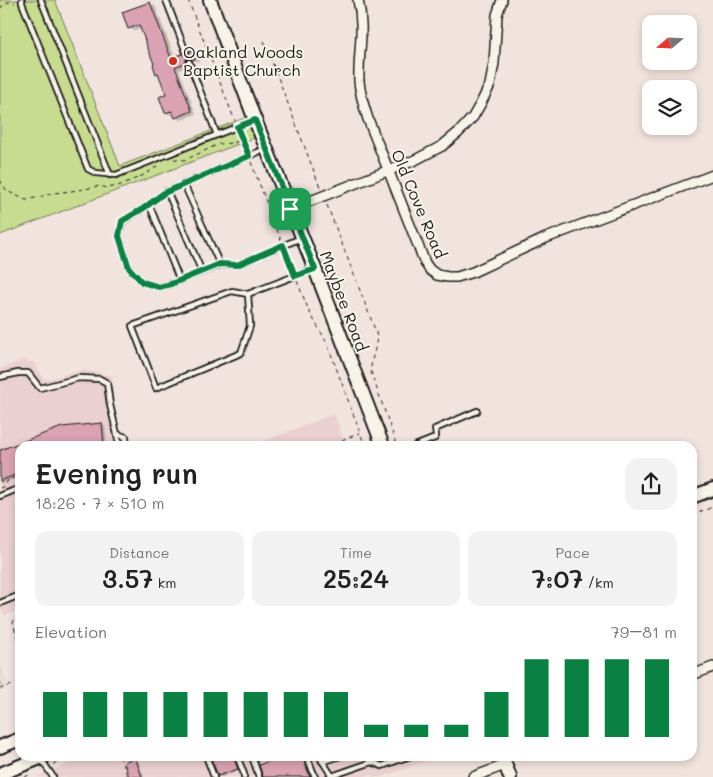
<!DOCTYPE html>
<meta charset="utf-8">
<style>
body{margin:0;font-family:Mali,sans-serif;background:#f2f2f2;color:#222;height:100vh;display:flex;flex-direction:column;font-size:19px;white-space:nowrap}
*{box-sizing:border-box;margin:0}
p{font-size:16px;color:#767676}
.icon{flex:none;width:28px;height:28px;fill:none;stroke:currentColor;stroke-width:2;stroke-linecap:round;stroke-linejoin:round}
.map{position:relative;flex:1;overflow:hidden}
.panel{position:absolute;left:15px;top:441px;width:682px;height:320px;display:flex;flex-direction:column;background:#fff;border-radius:15px;box-shadow:0 2px 8px #0003}
.panel>*{flex:none}
.needle{width:32px;rotate:251deg}
.tools{position:absolute;left:642px;top:15px;display:grid;gap:10px}
.tools a{display:grid;place-items:center;width:55px;height:55px;border-radius:10px;background:#fff;box-shadow:0 2px 8px #0003;font-size:25px}
.pin{position:absolute;display:grid;place-items:center;width:42px;height:42px;color:#fff;margin:-21px;border-radius:10px;box-shadow:0 2px 8px #0006}
.round{display:grid;place-items:center;flex:none;width:52px;height:52px;border-radius:15px;background:#f2f2f2}
.head{display:flex;align-items:center;justify-content:space-between;height:85px;padding:0 20px}
h1{font-size:28px;font-weight:600;line-height:38px}
.figures{display:grid;grid-template-columns:repeat(3,1fr);gap:8px;height:85px;padding:5px 20px}
.figures div{display:grid;align-content:center;border-radius:12px;background:#f2f2f2;text-align:center}
.figures b{font-size:25px;font-weight:600}
.figures small{font-size:14px;font-weight:400}
.figures p{font-size:14px}
.chart{height:140px;padding:10px 20px}
.chart p{display:flex;justify-content:space-between}
.chart svg{width:100%;height:90px;margin-top:5px;stroke:#0b8043;stroke-width:6}
.map>svg:first-child{display:block}
.built{fill:#ead0d0}
.green{fill:#c8dc91;stroke:#727c56}
.shadow{fill:#0003}
.building{fill:#daa2b3;stroke:#1c1c1c}
.lines{fill:none;stroke-linecap:round;stroke-linejoin:round}
.lane-casing{stroke:#1c1c1c;stroke-width:8}
.street-casing{stroke:#1c1c1c;stroke-width:12}
.secondary-casing{stroke:#1c1c1c;stroke-width:16}
.path{stroke:#1c1c1c;stroke-width:1;stroke-dasharray:4 4;stroke-linecap:butt}
.lane{stroke:#f7f3e8;stroke-width:4.5}
.street{stroke:#f7f3e8;stroke-width:9}
.secondary{stroke:#f7f3e8;stroke-width:12}
.route-casing{stroke:#fff;stroke-width:10}
.route{stroke:#0b8043;stroke-width:6}
.poi-dot{fill:#c8321e;stroke:#f7f3e8;stroke-width:2}
.labels{text-anchor:middle;stroke-width:4;stroke-linejoin:round;paint-order:stroke}
.poi-label{font-size:16px;fill:#1c1c1c;stroke:#f7f3e8;text-anchor:start}
.street-label{font-size:16px;fill:#1c1c1c;stroke:#f7f3e8}
</style>
<div class="map">
<svg width="713" height="777" viewBox="0 0 713 777">
<rect width="100%" height="100%" fill="#f1e3dd"/>
<filter id="ink" filterUnits="userSpaceOnUse"><feTurbulence type="fractalNoise" baseFrequency=".02" numOctaves="2"/><feDisplacementMap in="SourceGraphic" scale="10" xChannelSelector="R" yChannelSelector="G"/><feConvolveMatrix kernelMatrix="1 2 1 2 8 2 1 2 1" color-interpolation-filters="sRGB"/></filter>
<g filter="url(#ink)">
<g class="built">
<path d="M 23,360 L 34,363 L 45,380 L 83,370 L 112,376 L 115,446 L 20,446 L 20,610 L 5,615 L 0,608 L 0,369 Z"/>
<path d="M 334,414 L 346,446 L 251,446 Z"/>
<path d="M 88,756 L 439,756 L 382,777 L 372,777 L 371,774 L 363,777 L 36,777 Z"/>
</g>
<path class="green" d="M 0,0 L 55,0 L 120,166 L 247,117 L 254,138 L 0,235 Z"/>
<g class="shadow">
<path d="M 150,3 L 155,6 L 175,58 L 187,57 L 191,52 L 196,54 L 199,62 L 194,60 L 190,63 L 190,66 L 179,70 L 196,114 L 181,120 L 176,117 L 175,114 L 171,115 L 166,112 L 167,95 L 159,74 L 157,73 L 156,65 L 142,28 L 134,31 L 129,28 Z"/>
<path d="M 102,424 L 105,426 L 107,446 L 20,446 L 20,477 L 0,484 L 0,451 Z"/>
<path d="M 0,667 L 6,684 L 6,685 L 0,669 Z"/>
<path d="M 0,677 L 3,686 L 0,687 Z"/>
<path d="M 211,756 L 237,756 L 240,770 L 222,777 L 219,775 Z"/>
<path d="M 285,756 L 305,756 L 313,777 L 265,777 Z"/>
<path d="M 351,756 L 359,756 L 360,759 L 355,760 L 352,758 Z"/>
<path d="M 135,759 L 138,761 L 144,777 L 130,777 Z"/>
</g>
<g class="building">
<path d="M 150,2 L 171,58 L 182,54 L 184,55 L 187,56 L 189,54 L 190,51 L 192,50 L 195,59 L 193,60 L 191,59 L 188,58 L 186,60 L 185,63 L 175,67 L 192,111 L 175,118 L 172,111 L 165,113 L 159,97 L 166,94 L 158,73 L 156,74 L 153,65 L 154,64 L 139,25 L 128,29 L 122,12 Z"/>
<path d="M 102,423 L 104,446 L 20,446 L 20,473 L 0,481 L 0,450 L 62,427 Z"/>
<path d="M 210,756 L 233,756 L 238,769 L 218,776 Z"/>
<path d="M 281,756 L 302,756 L 310,777 L 263,777 L 259,765 Z"/>
<path d="M 135,757 L 142,777 L 129,777 L 124,762 Z"/>
</g>
<g class="lines">
<defs>
<g id="lane">
<path d="M 22,0 L 22,3 L 88,169 L 96,173 L 116,175 L 254,120"/>
<path d="M 41,0 L 110,175"/>
<path d="M 166,0 L 186,52"/>
<path d="M 189,62 L 217,135"/>
<path d="M 265,149 L 164,193 L 144,208 L 123,221 L 119,235 L 129,268 L 142,282 L 159,287 L 171,284 L 220,265 L 237,265 L 301,238"/>
<path d="M 184,184 L 220,265"/>
<path d="M 167,191 L 202,272"/>
<path d="M 149,204 L 180,281"/>
<path d="M 248,294 L 232,291 L 132,326 L 156,388 L 241,353 L 250,326 L 248,294 L 313,269"/>
<path d="M 0,377 L 18,373 L 28,373 L 40,388 L 79,378 L 100,379 L 107,383 L 110,405 L 117,434 L 119,446"/>
<path d="M 117,434 L 126,437 L 127,446"/>
<path d="M 415,446 L 435,438 L 436,436 L 435,429 L 477,411"/>
<path d="M 0,496 L 20,488"/>
<path d="M 0,603 L 20,595"/>
<path d="M 206,756 L 214,777"/>
<path d="M 237,756 L 244,774 L 244,777"/>
<path d="M 252,756 L 259,777"/>
<path d="M 307,756 L 315,777"/>
<path d="M 319,756 L 332,776"/>
<path d="M 369,756 L 372,762 L 382,766 L 410,756"/>
<path d="M 41,759 L 53,777"/>
<path d="M 322,761 L 328,760 L 340,756"/>
<path d="M 329,777 L 372,762"/>
</g>
<g id="street">
<path d="M 358,0 C 365,30 358,52 359,81 C 360,94 364,107 368,119 L 425,263 L 430,270 L 437,275 L 448,277 L 457,277 L 473,272 L 546,238 L 713,175"/>
<path d="M 290,209 L 415,160 L 442,146 L 459,132 L 473,117 L 481,103 L 490,85 L 494,63 L 497,15 L 502,0"/>
<path d="M 692,675 L 713,667"/>
<path d="M 473,777 L 505,765"/>
</g>
<g id="secondary">
<path d="M 210,0 L 255,120 L 315,269 L 383,446"/>
<path d="M 692,497 L 713,489"/>
<path d="M 0,747 L 20,739"/>
<path d="M 502,756 L 510,777"/>
<path d="M 0,774 L 45,756"/>
</g>
</defs>
<use href="#lane" class="lane-casing"/>
<use href="#street" class="street-casing"/>
<use href="#secondary" class="secondary-casing"/>
<g class="path">
<path d="M 188,0 L 235,121"/>
<path d="M 0,8 L 8,2 L 15,3"/>
<path d="M 264,41 L 320,187"/>
<path d="M 239,132 L 246,149"/>
<path d="M 174,159 L 185,160 L 219,144 L 233,143 L 242,140"/>
<path d="M 251,162 L 281,240"/>
<path d="M 0,180 L 7,191 L 26,200 L 31,199 L 54,193 L 79,190 L 100,186 L 107,188 L 118,186 L 144,175 L 159,165"/>
<path d="M 327,205 L 376,332 C 379,345 370,358 371,372 L 397,446"/>
<path d="M 285,251 L 293,270"/>
<path d="M 297,281 L 309,311 L 327,343 L 365,446"/>
<path d="M 342,440 L 360,433"/>
<path d="M 325,446 L 334,443"/>
<path d="M 0,488 L 5,486 L 8,480 L 20,475"/>
<path d="M 17,498 L 20,504"/>
<path d="M 692,515 L 713,507"/>
<path d="M 20,614 L 13,622 L 18,643 L 20,647"/>
<path d="M 0,689 L 12,685"/>
<path d="M 120,756 L 127,775"/>
<path d="M 482,756 L 483,763"/>
<path d="M 53,764 L 73,756"/>
<path d="M 25,777 L 31,774"/>
</g>
<use href="#lane" class="lane"/>
<use href="#street" class="street"/>
<use href="#secondary" class="secondary"/>
</g>
</g>
<g class="lines" filter="url(#ink)">
<defs>
<path id="route" d="M 255,120 L 315,269 L 295,276 L 283,245 L 237,265 L 220,264 L 171,284 L 159,287 L 142,282 L 129,268 L 119,236 L 122,221 L 144,208 L 164,193 L 249,156 L 237,127 Z"/>
</defs>
<use href="#route" class="route-casing"/>
<use href="#route" class="route"/>
</g>
<circle class="poi-dot" cx="173" cy="61" r="5"/>
<g class="labels">
<g class="poi-label">
<text x="183" y="58">Oakland Woods<tspan x="183" dy="18">Baptist Church</tspan></text>
</g>
<g class="street-label">
<text transform="translate(419 204) rotate(67)" y="6">Old Cove Road</text>
<text transform="translate(344 301) rotate(69)" y="6">Maybee Road</text>
</g>
</g>
</svg>
<div class="tools">
<a><svg class="needle" viewBox="-14 -14 28 28"><path d="M0-13l5 13h-10z" fill="#e53935"/><path d="M0 13l5-13h-10z" fill="#767676"/></svg></a>
<a><svg class="icon" aria-label="layers" viewBox="0 0 24 24"><path d="M12 4l9 5-9 5-9-5zM3 14l9 5 9-5"/></svg></a>
</div>
<div class="pin" style="left:290px;top:209px;background:#1e9e55"><svg class="icon" aria-label="arrive" viewBox="0 0 24 24"><path d="M6 21V4h12l-3 4 3 4H6"/></svg></div>
<section class="panel">
<div class="head"><div><h1>Evening run</h1><p>18:26 · 7 × 510 m</p></div><a class="round"><svg class="icon" aria-label="share" viewBox="0 0 24 24"><path d="M12 15V3M7 8l5-5 5 5M5 13v7h14v-7"/></svg></a></div>
<div class="figures">
<div><p>Distance</p><b>3.57<small> km</small></b></div>
<div><p>Time</p><b>25:24</b></div>
<div><p>Pace</p><b>7:07<small> /km</small></b></div>
</div>
<div class="chart"><p><span>Elevation</span>79–81 m</p>
<svg viewBox="0 0 160 44" preserveAspectRatio="none"><path d="M5 44V22M15 44V22M25 44V22M35 44V22M45 44V22M55 44V22M65 44V22M75 44V22M85 44V38M95 44V38M105 44V38M115 44V22M125 44V6M135 44V6M145 44V6M155 44V6"/></svg>
</div>
</section>
</div>
